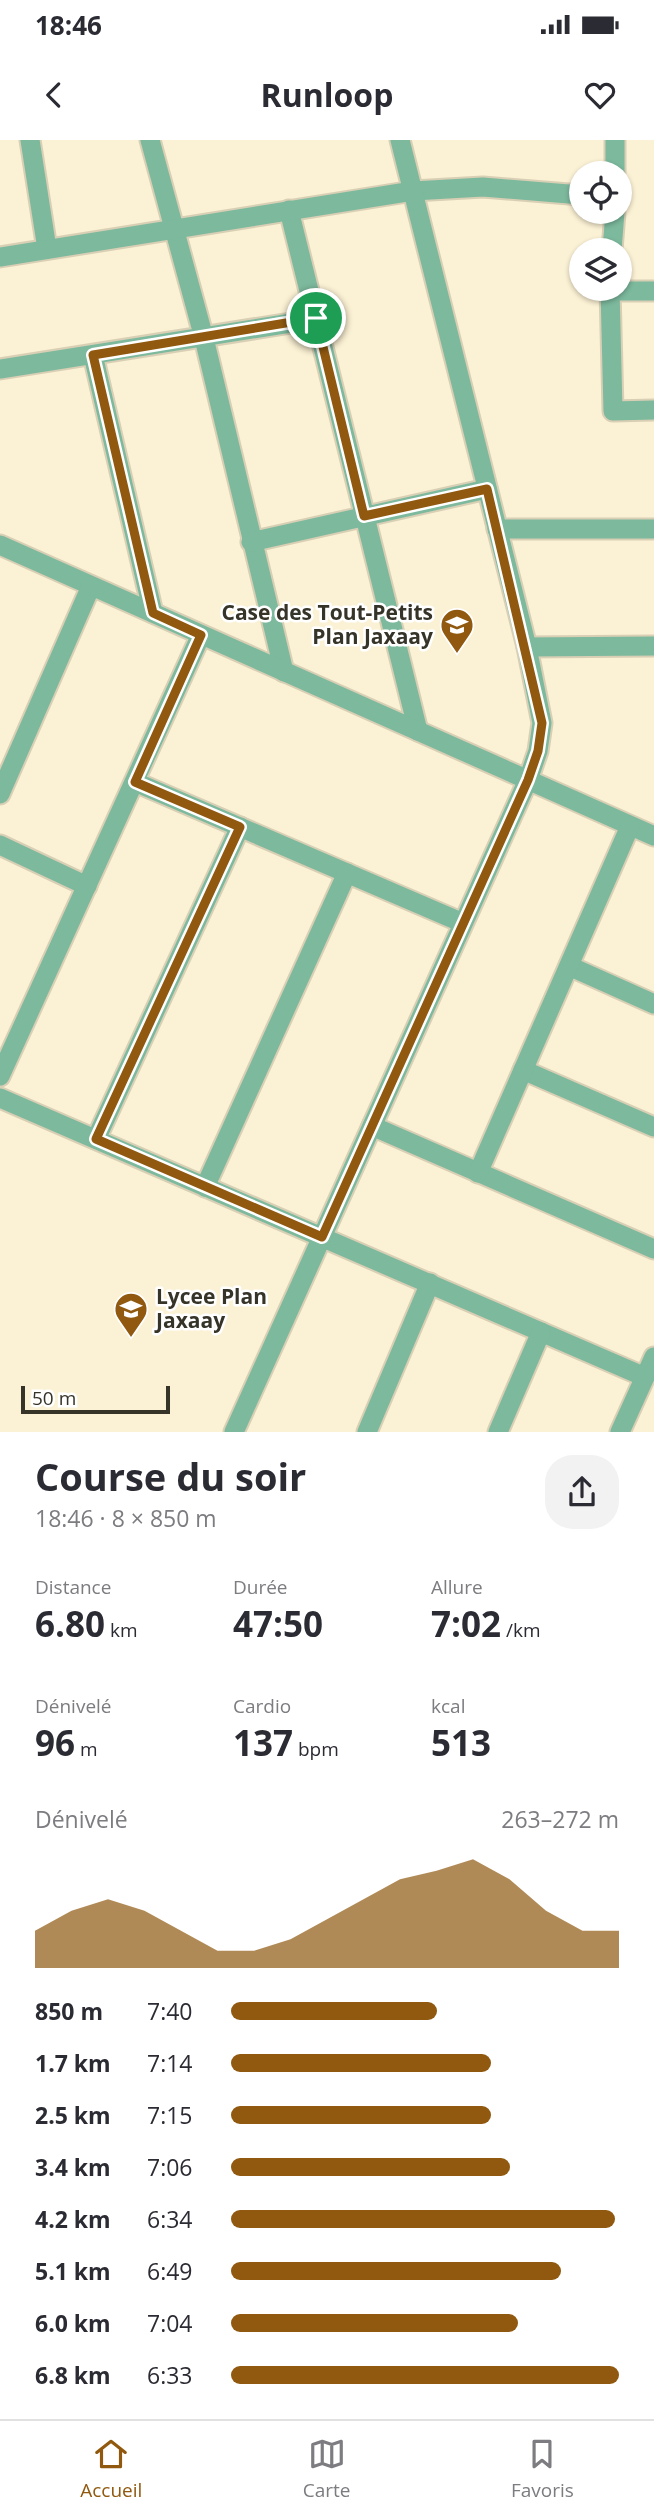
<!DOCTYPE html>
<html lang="fr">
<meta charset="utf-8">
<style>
body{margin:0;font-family:"Open Sans",sans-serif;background:#f2f2f3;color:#2b2b33;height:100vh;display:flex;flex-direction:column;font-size:26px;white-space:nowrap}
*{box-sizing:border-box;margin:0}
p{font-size:23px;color:#7c7c81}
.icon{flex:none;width:38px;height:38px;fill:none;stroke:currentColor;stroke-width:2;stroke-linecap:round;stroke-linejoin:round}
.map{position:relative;height:1292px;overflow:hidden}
.sheet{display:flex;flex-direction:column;background:#fff;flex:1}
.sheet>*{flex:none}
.fabs{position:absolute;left:569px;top:21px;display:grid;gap:14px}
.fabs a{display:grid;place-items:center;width:63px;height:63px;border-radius:50%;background:#fff;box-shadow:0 2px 5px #0004;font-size:35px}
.scale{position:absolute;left:21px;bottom:18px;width:149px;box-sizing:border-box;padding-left:7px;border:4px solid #363328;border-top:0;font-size:19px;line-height:24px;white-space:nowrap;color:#363328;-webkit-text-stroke:5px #fff;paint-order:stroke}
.pin{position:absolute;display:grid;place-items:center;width:60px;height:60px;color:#fff;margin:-30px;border:4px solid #fff;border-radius:50%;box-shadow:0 2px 7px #0007}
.round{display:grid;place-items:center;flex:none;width:74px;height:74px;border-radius:28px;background:#f2f2f3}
.summary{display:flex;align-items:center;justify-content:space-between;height:119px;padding:0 35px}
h1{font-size:38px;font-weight:700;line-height:52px}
.stats{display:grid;grid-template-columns:repeat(3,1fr);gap:10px;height:119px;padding:7px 35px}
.stats div{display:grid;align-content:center}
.stats b{font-size:35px;font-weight:700}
.stats small{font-size:19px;font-weight:400}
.stats p{font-size:19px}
.chart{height:196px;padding:14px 35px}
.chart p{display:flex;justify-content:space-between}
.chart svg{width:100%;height:126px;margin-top:7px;fill:#90590f;opacity:.7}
ul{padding:0 35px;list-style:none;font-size:23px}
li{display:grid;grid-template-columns:112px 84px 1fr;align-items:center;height:52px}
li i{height:18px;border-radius:9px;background:#90590f}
.status{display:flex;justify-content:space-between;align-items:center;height:49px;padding:0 35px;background:#fff;direction:ltr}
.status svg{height:19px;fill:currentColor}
header{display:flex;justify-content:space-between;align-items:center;height:91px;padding:0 35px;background:#fff;font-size:32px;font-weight:700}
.tab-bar{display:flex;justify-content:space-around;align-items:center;height:98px;border-top:2px solid #e1e1e2;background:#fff;font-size:19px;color:#7c7c81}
.tab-bar a{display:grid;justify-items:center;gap:4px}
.tab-bar .current{color:#90590f}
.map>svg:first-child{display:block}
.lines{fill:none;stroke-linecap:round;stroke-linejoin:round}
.minor-casing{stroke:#d8cfb5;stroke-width:23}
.minor{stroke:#7cb99d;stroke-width:19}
.route-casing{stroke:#fff;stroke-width:14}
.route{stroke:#90590f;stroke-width:9}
.labels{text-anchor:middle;stroke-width:5;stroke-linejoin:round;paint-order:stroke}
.poi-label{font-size:21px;font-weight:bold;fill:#363328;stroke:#fff;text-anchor:end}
</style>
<div class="status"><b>18:46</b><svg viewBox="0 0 49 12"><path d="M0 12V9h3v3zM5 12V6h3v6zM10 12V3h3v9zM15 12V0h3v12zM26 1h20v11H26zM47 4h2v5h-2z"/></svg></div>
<header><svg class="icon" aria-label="back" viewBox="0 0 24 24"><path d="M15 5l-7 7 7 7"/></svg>Runloop<svg class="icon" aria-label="heart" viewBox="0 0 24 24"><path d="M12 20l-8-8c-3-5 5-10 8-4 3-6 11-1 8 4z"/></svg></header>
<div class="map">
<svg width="654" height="1292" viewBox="0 0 654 1292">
<rect width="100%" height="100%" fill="#fbf1d4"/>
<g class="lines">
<defs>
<g id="minor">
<path d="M 30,0 L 47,109"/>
<path d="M 150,0 L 204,198 L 284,532"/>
<path d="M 615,33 L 615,0"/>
<path d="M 289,70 L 418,591"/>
<path d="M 612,110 L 615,72"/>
<path d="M 0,117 L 413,51 L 483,47 L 581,55"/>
<path d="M 610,149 L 613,271 L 654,270"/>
<path d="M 610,151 L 654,151"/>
<path d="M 93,215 L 153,473"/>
<path d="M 0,229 L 316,179"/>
<path d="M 497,389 L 654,389"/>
<path d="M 251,402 L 487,349"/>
<path d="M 0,405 L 654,696"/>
<path d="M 527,507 L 654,506"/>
<path d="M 135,642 L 463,783"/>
<path d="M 0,654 L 91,446"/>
<path d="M 0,705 L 87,746"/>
<path d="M 569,826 L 654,864"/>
<path d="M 523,930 L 654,987"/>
<path d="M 0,936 L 201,495"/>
<path d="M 0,958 L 645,1237"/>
<path d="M 372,986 L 654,1109"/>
<path d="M 96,999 L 240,687"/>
<path d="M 478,1033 L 630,686"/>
<path d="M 205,1047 L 347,733"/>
<path d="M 234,1292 L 528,640 L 538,611 L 542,583 L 527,507 L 400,0"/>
<path d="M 367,1292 L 430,1143"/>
<path d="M 498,1292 L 541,1192"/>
<path d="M 620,1292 L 654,1217"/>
</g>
</defs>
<use href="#minor" class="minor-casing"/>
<use href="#minor" class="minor"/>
</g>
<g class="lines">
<defs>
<path id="route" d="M 316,178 L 364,376 L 487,349 L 542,583 L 538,611 L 528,640 L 322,1097 L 96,999 L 240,687 L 135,642 L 201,495 L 153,473 L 93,215 Z"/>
</defs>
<use href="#route" class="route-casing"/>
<use href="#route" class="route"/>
</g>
<defs>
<symbol id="school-pin" viewBox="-11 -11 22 30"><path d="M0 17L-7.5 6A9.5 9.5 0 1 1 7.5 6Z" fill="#90590f" stroke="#fff"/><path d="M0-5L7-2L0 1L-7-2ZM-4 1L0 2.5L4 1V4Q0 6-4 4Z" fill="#fff"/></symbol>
</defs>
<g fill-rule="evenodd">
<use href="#school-pin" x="438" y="466" width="38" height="52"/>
<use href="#school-pin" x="112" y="1150" width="38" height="52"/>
</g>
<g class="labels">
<g class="poi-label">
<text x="433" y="480">Case des Tout-Petits<tspan x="433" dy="24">Plan Jaxaay</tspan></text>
<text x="156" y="1164" text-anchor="start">Lycee Plan<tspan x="156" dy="24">Jaxaay</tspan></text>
</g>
</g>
</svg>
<div class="fabs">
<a><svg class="icon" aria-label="locate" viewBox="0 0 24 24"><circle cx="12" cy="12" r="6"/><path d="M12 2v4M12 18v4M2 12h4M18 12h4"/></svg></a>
<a><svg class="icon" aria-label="layers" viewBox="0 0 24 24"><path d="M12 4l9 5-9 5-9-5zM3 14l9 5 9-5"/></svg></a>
</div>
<div class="scale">50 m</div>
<div class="pin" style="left:316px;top:178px;background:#1e9e55"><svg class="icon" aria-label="arrive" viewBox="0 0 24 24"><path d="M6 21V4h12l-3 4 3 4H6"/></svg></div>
</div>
<section class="sheet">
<div class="summary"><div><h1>Course du soir</h1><p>18:46 · 8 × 850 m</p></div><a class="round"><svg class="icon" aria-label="share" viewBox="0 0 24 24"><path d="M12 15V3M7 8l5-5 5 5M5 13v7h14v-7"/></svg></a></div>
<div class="stats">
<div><p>Distance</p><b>6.80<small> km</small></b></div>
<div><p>Durée</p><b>47:50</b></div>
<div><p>Allure</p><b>7:02<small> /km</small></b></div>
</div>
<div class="stats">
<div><p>Dénivelé</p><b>96<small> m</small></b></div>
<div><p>Cardio</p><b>137<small> bpm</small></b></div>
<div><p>kcal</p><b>513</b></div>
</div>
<div class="chart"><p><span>Dénivelé</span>263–272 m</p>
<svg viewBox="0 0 160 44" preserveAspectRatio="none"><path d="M0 44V31L10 24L20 20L30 24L40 31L50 38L60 38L70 34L80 27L90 20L100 13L110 10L120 6L130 13L140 24L150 31L160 31V44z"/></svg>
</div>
<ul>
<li><b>850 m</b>7:40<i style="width:53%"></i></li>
<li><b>1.7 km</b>7:14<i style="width:67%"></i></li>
<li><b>2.5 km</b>7:15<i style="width:67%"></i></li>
<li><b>3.4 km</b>7:06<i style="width:72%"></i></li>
<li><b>4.2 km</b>6:34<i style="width:99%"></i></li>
<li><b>5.1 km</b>6:49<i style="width:85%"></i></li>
<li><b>6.0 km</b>7:04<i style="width:74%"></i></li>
<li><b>6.8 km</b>6:33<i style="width:100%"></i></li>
</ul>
</section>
<nav class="tab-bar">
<a class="current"><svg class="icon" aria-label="home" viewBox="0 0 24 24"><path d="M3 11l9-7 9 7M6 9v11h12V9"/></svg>Accueil</a>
<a><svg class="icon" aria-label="map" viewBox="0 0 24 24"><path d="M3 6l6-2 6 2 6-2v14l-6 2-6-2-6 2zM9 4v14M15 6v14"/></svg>Carte</a>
<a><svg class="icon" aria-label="saved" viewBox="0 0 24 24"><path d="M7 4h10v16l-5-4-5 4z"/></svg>Favoris</a>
</nav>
